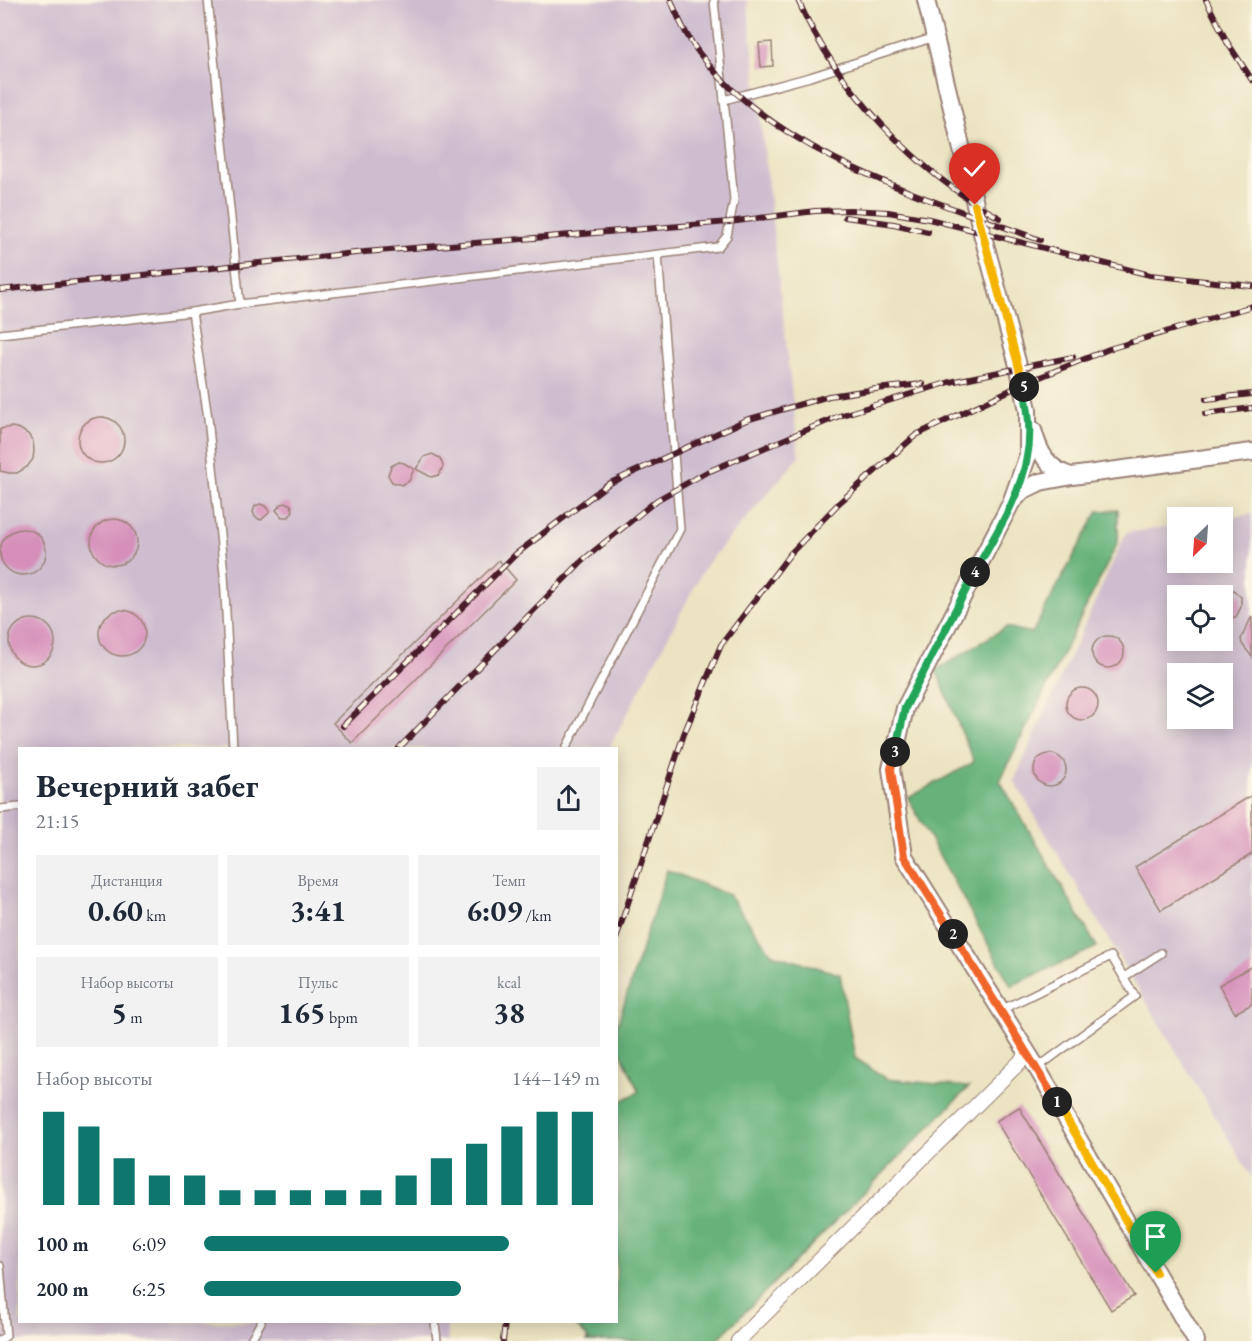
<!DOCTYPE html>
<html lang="ru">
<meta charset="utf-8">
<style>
body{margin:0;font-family:"EB Garamond",serif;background:#f2f2f3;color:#1f2937;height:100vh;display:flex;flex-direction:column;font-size:22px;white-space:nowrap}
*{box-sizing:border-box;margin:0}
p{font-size:20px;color:#747a83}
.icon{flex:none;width:33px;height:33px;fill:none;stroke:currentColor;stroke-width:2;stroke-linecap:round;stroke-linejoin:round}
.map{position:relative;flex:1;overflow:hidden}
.panel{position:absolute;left:18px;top:747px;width:600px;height:576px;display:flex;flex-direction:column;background:#fff;border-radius:0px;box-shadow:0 3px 15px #0003}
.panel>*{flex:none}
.needle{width:39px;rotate:205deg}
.fabs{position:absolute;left:1167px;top:507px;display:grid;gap:12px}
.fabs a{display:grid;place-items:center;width:66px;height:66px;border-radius:0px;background:#fff;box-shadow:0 3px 15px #0003;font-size:30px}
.pin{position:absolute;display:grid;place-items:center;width:51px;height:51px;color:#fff;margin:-62px -26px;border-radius:50% 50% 50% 0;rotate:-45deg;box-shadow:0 0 6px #0007}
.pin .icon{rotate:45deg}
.km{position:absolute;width:30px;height:30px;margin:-15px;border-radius:50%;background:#222;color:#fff;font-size:16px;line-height:30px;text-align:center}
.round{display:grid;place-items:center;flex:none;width:63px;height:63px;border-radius:0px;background:#f2f2f3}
.summary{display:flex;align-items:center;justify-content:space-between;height:102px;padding:0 18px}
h1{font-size:33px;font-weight:700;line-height:45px}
.stats{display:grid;grid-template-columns:repeat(3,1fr);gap:9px;height:102px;padding:6px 18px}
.stats div{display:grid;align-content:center;border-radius:0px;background:#f2f2f3;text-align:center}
.stats b{font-size:30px;font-weight:700}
.stats small{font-size:16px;font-weight:400}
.stats p{font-size:16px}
.chart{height:168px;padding:12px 18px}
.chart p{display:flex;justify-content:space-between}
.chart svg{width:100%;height:108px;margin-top:6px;stroke:#0f766e;stroke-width:6}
ul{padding:0 18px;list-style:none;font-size:20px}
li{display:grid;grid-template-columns:96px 72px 1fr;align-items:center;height:45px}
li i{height:15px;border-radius:8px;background:#0f766e}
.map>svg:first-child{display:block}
.industrial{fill:#cfbdcf;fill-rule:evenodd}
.forest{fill:#66b27a;stroke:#586852;stroke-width:1.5}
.building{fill:#d58fba}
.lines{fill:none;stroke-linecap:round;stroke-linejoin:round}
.service-casing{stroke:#9a8176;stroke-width:10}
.minor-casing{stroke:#9a8176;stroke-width:16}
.tertiary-casing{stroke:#9a8176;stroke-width:20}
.service{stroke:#fff;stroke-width:7}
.minor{stroke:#fff;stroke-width:14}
.tertiary{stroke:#fff;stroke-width:16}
.rail-casing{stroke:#4a1f2b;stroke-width:6}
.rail{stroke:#fcf5e5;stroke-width:4;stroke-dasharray:11;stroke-linecap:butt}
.split-1-casing{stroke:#fff;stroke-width:12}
.split-2-casing{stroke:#fff;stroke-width:12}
.split-3-casing{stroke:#fff;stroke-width:12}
.split-4-casing{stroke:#fff;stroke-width:12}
.split-5-casing{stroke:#fff;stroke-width:12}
.split-6-casing{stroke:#fff;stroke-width:12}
.split-1{stroke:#f5b400;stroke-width:8}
.split-2{stroke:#f0652b;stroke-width:8}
.split-3{stroke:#f0652b;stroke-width:8}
.split-4{stroke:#22a559;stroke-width:8}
.split-5{stroke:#22a559;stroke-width:8}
.split-6{stroke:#f5b400;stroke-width:8}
</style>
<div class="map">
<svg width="1252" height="1341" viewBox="0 0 1252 1341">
<rect width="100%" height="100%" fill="#fcf5e5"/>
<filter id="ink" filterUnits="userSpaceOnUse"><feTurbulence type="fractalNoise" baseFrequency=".0167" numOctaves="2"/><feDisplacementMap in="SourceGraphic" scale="12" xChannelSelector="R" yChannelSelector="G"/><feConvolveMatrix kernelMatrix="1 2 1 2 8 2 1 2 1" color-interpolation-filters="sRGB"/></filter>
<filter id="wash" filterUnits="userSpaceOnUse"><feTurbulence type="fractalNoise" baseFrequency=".008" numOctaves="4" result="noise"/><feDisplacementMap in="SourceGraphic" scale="24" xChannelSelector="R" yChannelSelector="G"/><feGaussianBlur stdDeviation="1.35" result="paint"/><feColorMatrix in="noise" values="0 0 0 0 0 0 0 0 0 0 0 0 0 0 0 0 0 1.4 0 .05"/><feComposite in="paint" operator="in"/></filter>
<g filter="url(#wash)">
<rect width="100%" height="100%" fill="#ebe3c1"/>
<g class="industrial">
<path d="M 0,0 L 747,0 L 799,457 L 706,565 L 609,748 L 20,748 L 20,1322 L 446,1322 L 448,1341 L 0,1341 Z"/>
<path d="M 1252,514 L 1252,1178 L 1014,781 L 1126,533 L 1177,525 L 1178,562 L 1222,562 L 1223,519 ZM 1178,596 L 1222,596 L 1222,640 L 1178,640 ZM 1178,674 L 1222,674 L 1222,718 L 1178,718 Z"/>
</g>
<g class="forest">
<path d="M 1118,510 L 1118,542 L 1000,781 L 1097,947 L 1011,986 L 908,798 L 974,762 L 936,670 L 1006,627 L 1032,633 L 1098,511 Z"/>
<path d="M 667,870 L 729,895 L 772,954 L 840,974 L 855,1058 L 887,1079 L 969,1087 L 716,1341 L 587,1341 L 589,1339 L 573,1322 L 616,1322 L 617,1103 L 639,1092 L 617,1044 L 617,1025 Z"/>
</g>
<g id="blocks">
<g class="building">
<path d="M 772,42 L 773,66 L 761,67 L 759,43 Z"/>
<circle cx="101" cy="440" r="23"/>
<path d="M 12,427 L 20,429 L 28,434 L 33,441 L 34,450 L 33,459 L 27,467 L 17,473 L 9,473 L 0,471 L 0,429 Z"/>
<path d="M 432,454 L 440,458 L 443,466 L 439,475 L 431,477 L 416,469 L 424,457 Z"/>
<path d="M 399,462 L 404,463 L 414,469 L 409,481 L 402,485 L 392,482 L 388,475 L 391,466 Z"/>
<path d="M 287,503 L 291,505 L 293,511 L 289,517 L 282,517 L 276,510 L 281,504 Z"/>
<path d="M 260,504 L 265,506 L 270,512 L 261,520 L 255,517 L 253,512 L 255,506 Z"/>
<circle cx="114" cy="542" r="23"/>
<circle cx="23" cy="552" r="23"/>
<path d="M 499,560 L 516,580 L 352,743 L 333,723 Z"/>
<path d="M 1222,588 L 1232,589 L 1241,597 L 1241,607 L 1236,617 L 1222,619 Z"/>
<circle cx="122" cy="633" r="23"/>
<path d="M 1252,616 L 1252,657 L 1242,644 L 1241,639 Z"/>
<circle cx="32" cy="642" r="23"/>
<circle cx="1108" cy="652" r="16"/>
<circle cx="1082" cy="704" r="16"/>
<circle cx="1050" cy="770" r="16"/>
<path d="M 1252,795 L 1252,854 L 1161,910 L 1135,867 Z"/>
<path d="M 1252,966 L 1252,1004 L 1235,1013 L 1219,985 Z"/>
<path d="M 1019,1107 L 1134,1296 L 1111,1310 L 996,1121 Z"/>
</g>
</g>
</g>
<g filter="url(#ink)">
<use href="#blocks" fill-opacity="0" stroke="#9a8176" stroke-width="1.5"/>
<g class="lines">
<defs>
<g id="service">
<path d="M 724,100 L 810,77 L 935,37"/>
<path d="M 240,304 L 718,247 L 727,236 L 734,200 L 714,0"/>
<path d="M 192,312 L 240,304 L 208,0"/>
<path d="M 0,334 L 192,312 L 208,418 L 224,574 L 233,748"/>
<path d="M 566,748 L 680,529 L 658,255"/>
<path d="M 0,809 L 20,807"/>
<path d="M 1124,977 L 1161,953"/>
<path d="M 1001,1010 L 1111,956 L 1135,996 L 1037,1068"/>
<path d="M 0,1266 L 6,1336 L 0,1340"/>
<path d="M 435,1322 L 437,1341"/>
<path d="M 250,1341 L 261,1322"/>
</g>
<path id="minor" d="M 738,1341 L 1028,1054"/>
<g id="tertiary">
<path d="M 926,0 L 982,233 L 1019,369 L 1028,410 L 1028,455 L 1011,503 L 905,708 L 891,769 L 904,856 L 1037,1068 L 1196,1341"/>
<path d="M 1033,430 C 1039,452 1047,469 1071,476"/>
<path d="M 1015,499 L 1022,491 L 1040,482 L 1072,476 L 1252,452"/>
</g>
</defs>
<use href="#service" class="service-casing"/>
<use href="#minor" class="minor-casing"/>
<use href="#tertiary" class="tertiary-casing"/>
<use href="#service" class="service"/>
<use href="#minor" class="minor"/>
<use href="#tertiary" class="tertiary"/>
<defs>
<g id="rail">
<path d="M 671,0 C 679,21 689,42 704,59 C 782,157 927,198 1040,240"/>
<path d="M 798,0 C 835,86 918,174 1000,218"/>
<path d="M 1206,0 L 1227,42 L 1252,80"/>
<path d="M 845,217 L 894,224 L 928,232"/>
<path d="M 0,290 L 365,252 L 729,222 L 815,211 L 850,210 L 888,212 L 929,219 L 1150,275 L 1252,286"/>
<path d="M 1206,399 L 1252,394"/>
<path d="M 1205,414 L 1252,408"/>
<path d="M 343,726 L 516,554 L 608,484 L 746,420 L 829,396 L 876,389 L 923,384"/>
<path d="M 399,748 L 583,560 L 657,500 L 705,473 L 839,416 L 950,382 L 1073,357"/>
<path d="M 616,939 L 684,734 L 721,645 L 790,554 L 839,503 L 916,435 L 1023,384 L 1109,349 L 1252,306"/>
<path d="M 503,1341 L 505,1322"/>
</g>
</defs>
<use href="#rail" class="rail-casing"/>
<use href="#rail" class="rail"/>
</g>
</g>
<g class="lines" filter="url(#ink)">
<defs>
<path id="split-1" d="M 1057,1102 L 1156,1273"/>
<path id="split-2" d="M 953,934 L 1057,1102"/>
<path id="split-3" d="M 895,752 L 891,769 L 904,856 L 953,934"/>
<path id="split-4" d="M 895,752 L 905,708 L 975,572"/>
<path id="split-5" d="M 975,572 C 994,536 1020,498 1027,457 C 1032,433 1028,409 1024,387"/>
<path id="split-6" d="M 975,205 L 1024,387"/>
</defs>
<use href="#split-1" class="split-1-casing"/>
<use href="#split-2" class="split-2-casing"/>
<use href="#split-3" class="split-3-casing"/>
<use href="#split-4" class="split-4-casing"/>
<use href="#split-5" class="split-5-casing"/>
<use href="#split-6" class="split-6-casing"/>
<use href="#split-1" class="split-1"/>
<use href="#split-2" class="split-2"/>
<use href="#split-3" class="split-3"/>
<use href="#split-4" class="split-4"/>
<use href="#split-5" class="split-5"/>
<use href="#split-6" class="split-6"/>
</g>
</svg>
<div class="fabs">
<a><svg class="needle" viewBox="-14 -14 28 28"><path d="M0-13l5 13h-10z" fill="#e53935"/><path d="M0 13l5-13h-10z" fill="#747a83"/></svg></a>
<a><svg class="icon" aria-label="locate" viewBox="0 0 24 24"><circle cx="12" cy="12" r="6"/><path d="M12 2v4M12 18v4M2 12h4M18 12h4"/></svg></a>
<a><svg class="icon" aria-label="layers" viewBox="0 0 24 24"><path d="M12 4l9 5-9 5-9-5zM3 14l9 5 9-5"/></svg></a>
</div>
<div class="pin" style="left:1156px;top:1273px;background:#1e9e55"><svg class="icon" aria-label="arrive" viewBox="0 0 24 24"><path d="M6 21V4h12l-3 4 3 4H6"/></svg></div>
<div class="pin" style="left:975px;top:205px;background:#d93025"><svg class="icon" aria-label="check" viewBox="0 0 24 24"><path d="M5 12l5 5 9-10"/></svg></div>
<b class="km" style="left:1057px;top:1102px">1</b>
<b class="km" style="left:953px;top:934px">2</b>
<b class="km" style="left:895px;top:752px">3</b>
<b class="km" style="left:975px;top:572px">4</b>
<b class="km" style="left:1024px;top:387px">5</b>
<section class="panel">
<div class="summary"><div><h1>Вечерний забег</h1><p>21:15</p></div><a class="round"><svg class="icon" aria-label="share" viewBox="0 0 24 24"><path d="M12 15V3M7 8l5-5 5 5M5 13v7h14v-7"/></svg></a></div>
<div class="stats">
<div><p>Дистанция</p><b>0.60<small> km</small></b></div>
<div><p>Время</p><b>3:41</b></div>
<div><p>Темп</p><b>6:09<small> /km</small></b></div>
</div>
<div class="stats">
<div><p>Набор высоты</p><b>5<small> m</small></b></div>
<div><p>Пульс</p><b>165<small> bpm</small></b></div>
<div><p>kcal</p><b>38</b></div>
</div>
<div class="chart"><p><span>Набор высоты</span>144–149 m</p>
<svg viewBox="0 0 160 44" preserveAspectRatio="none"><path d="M5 44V6M15 44V12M25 44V25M35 44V32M45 44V32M55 44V38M65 44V38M75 44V38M85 44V38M95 44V38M105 44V32M115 44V25M125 44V19M135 44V12M145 44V6M155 44V6"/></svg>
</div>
<ul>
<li><b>100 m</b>6:09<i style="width:77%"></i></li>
<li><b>200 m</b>6:25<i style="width:65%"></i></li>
</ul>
</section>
</div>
